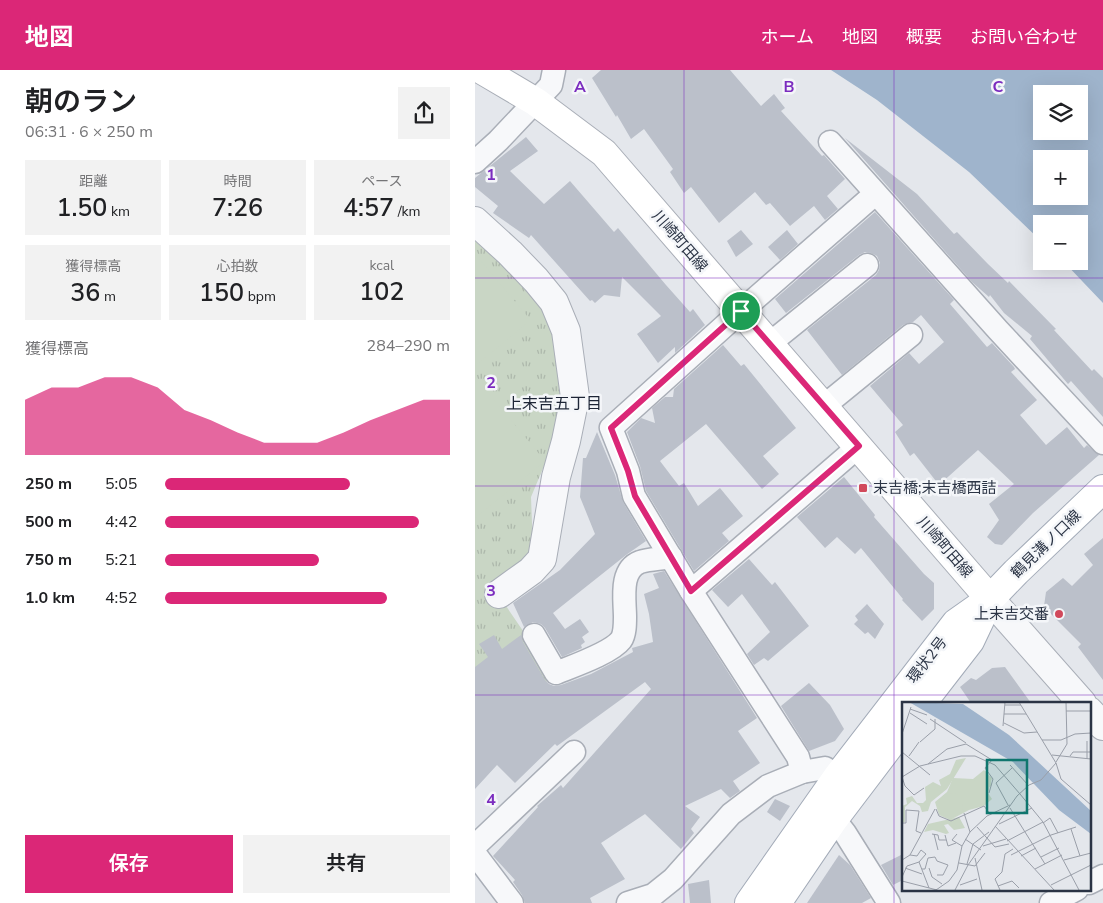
<!DOCTYPE html>
<html lang="ja">
<meta charset="utf-8">
<style>
body{margin:0;font-family:"Nunito Sans","Noto Sans JP",sans-serif;background:#f2f2f2;color:#202124;height:100vh;display:flex;flex-direction:column;font-size:19px;white-space:nowrap}
*{box-sizing:border-box;margin:0}
p{font-size:16px;color:#757577}
.icon{flex:none;width:28px;height:28px;fill:none;stroke:currentColor;stroke-width:2;stroke-linecap:round;stroke-linejoin:round}
.map{position:relative;flex:1;overflow:hidden}
.drawer{display:flex;flex-direction:column;background:#fff;width:475px}
.drawer>*{flex:none}
.buttons{position:absolute;left:558px;top:15px;display:grid;gap:10px}
.buttons a{display:grid;place-items:center;width:55px;height:55px;border-radius:0px;background:#fff;box-shadow:0 5px 20px #0002;font-size:25px}
.pin{position:absolute;display:grid;place-items:center;width:42px;height:42px;color:#fff;margin:-21px;border:2px solid #fff;border-radius:50%;box-shadow:0 1px 5px #0007}
.round{display:grid;place-items:center;flex:none;width:52px;height:52px;border-radius:0px;background:#f2f2f2}
.summary{display:flex;align-items:center;justify-content:space-between;height:85px;padding:0 25px}
h1{font-size:28px;font-weight:600;line-height:38px}
.figures{display:grid;grid-template-columns:repeat(3,1fr);gap:8px;height:85px;padding:5px 25px}
.figures div{display:grid;align-content:center;border-radius:0px;background:#f2f2f2;text-align:center}
.figures b{font-size:25px;font-weight:600}
.figures small{font-size:14px;font-weight:400}
.figures p{font-size:14px}
.chart{height:140px;padding:10px 25px}
.chart p{display:flex;justify-content:space-between}
.chart svg{width:100%;height:90px;margin-top:5px;fill:#db2777;opacity:.7}
.action{display:flex;gap:10px;margin-top:auto;padding:10px 25px}
.action a{flex:1;height:58px;border-radius:0px;background:#db2777;color:#fff;font-size:20px;font-weight:600;line-height:58px;text-align:center}
.action a+a{background:#f2f2f2;color:#202124}
ul{padding:0 25px;list-style:none;font-size:16px}
li{display:grid;grid-template-columns:80px 60px 1fr;align-items:center;height:38px}
li i{height:12px;border-radius:6px;background:#db2777}
header{display:flex;align-items:center;gap:30px;box-sizing:border-box;height:70px;padding:0 25px;background:#db2777;color:#fff}
header strong{font-size:24px}
nav{display:flex;gap:28px;margin-inline-start:auto;font-size:18px}
main{display:flex;flex:1;min-height:0}
.map>svg:first-child{display:block}
.grass{fill:url(#grass-tufts)}
.garden{fill:#c9d6c5}
.water{fill:#9fb4cc;fill-rule:evenodd}
.building{fill:#bbc0ca}
.lines{fill:none;stroke-linecap:round;stroke-linejoin:round}
.minor-casing{stroke:#a9aeb7;stroke-width:25}
.tertiary-casing{stroke:#a9aeb7;stroke-width:30}
.secondary-casing{stroke:#a9aeb7;stroke-width:30}
.primary-casing{stroke:#a3abb8;stroke-width:30}
.minor{stroke:#f7f8fa;stroke-width:22}
.tertiary{stroke:#f7f8fa;stroke-width:28}
.secondary{stroke:#fff;stroke-width:28}
.primary{stroke:#fff;stroke-width:28}
.route-casing{stroke:#fff;stroke-width:10}
.route{stroke:#db2777;stroke-width:6}
.grid{fill:none;stroke:#7b2cbf;stroke-width:1;stroke-opacity:0.55}
.poi-dot{fill:#d1495b;stroke:#f4f6f9;stroke-width:2}
.labels{text-anchor:middle;stroke-width:5;stroke-linejoin:round;paint-order:stroke}
.street-label{font-size:15px;fill:#2b3445;stroke:#f4f6f9}
.poi-label{font-size:15px;fill:#2b3445;stroke:#f4f6f9;text-anchor:start}
.neighbourhood-label{font-size:16px;fill:#1d2536;stroke:#f4f6f9}
.inset-road{fill:none;stroke:#9a9fa9;stroke-width:1}
.view{fill:#0f766e;fill-opacity:0.15;stroke:#0f766e;stroke-width:2.5}
.inset-edge{fill:none;stroke:#2b3445;stroke-width:2.5}
.grid-label{font-size:16px;text-anchor:middle;font-weight:bold;fill:#7b2cbf;stroke:#f4f6f9;stroke-width:5;stroke-linejoin:round;paint-order:stroke}
</style>
<header>
<strong>地図</strong>
<nav><a>ホーム</a><a>地図</a><a>概要</a><a>お問い合わせ</a></nav>
</header>
<main>
<section class="drawer">
<div class="summary"><div><h1>朝のラン</h1><p>06:31 · 6 × 250 m</p></div><a class="round"><svg class="icon" aria-label="share" viewBox="0 0 24 24"><path d="M12 15V3M7 8l5-5 5 5M5 13v7h14v-7"/></svg></a></div>
<div class="figures">
<div><p>距離</p><b>1.50<small> km</small></b></div>
<div><p>時間</p><b>7:26</b></div>
<div><p>ペース</p><b>4:57<small> /km</small></b></div>
</div>
<div class="figures">
<div><p>獲得標高</p><b>36<small> m</small></b></div>
<div><p>心拍数</p><b>150<small> bpm</small></b></div>
<div><p>kcal</p><b>102</b></div>
</div>
<div class="chart"><p><span>獲得標高</span>284–290 m</p>
<svg viewBox="0 0 160 44" preserveAspectRatio="none"><path d="M0 44V17L10 11L20 11L30 6L40 6L50 11L60 22L70 27L80 33L90 38L100 38L110 38L120 33L130 27L140 22L150 17L160 17V44z"/></svg>
</div>
<ul>
<li><b>250 m</b>5:05<i style="width:65%"></i></li>
<li><b>500 m</b>4:42<i style="width:89%"></i></li>
<li><b>750 m</b>5:21<i style="width:54%"></i></li>
<li><b>1.0 km</b>4:52<i style="width:78%"></i></li>
</ul>
<div class="action"><a>保存</a><a>共有</a></div>
</section>
<div class="map">
<svg width="628" height="833" viewBox="0 0 628 833">
<defs>
<pattern id="grass-tufts" width="24" height="20" patternUnits="userSpaceOnUse" patternTransform="scale(1.25)"><rect width="24" height="20" fill="#c9d6c5"/><path d="M3 7l-1-3M5 7V3M7 7l1-3M15 17l-1-3M17 17v-4M19 17l1-3" fill="none" stroke="#adb8ab"/></pattern>
</defs>
<rect width="100%" height="100%" fill="#e4e7ec"/>
<path class="grass" d="M 0,171 L 40,206 L 68,238 L 82,279 L 87,322 L 82,365 L 56,427 L 58,479 L 41,502 L 18,517 L 79,606 L 7,660 L 0,669 Z"/>
<g class="garden">
<path d="M 0,184 L 53,247 L 51,254 L 0,296 Z"/>
<path d="M 0,307 L 70,391 L 0,448 Z"/>
</g>
<path class="water" d="M 356,0 L 628,0 L 628,233 L 588,191 L 604,191 L 604,154 L 566,154 L 566,171 L 494,102 L 402,30 ZM 566,24 L 604,24 L 604,61 L 566,61 ZM 566,89 L 604,89 L 604,126 L 566,126 Z"/>
<g class="building">
<path d="M 126,0 L 255,0 L 286,36 L 299,24 L 310,38 L 306,41 L 347,86 L 349,85 L 370,109 L 352,126 L 363,139 L 350,150 L 339,136 L 315,156 L 295,133 L 291,135 L 280,122 L 244,153 L 216,117 L 209,123 L 195,102 L 198,99 L 169,59 L 156,69 L 142,45 L 141,47 L 117,8 Z"/>
<path d="M 51,67 L 63,81 L 35,101 L 69,134 L 95,111 L 139,162 L 143,158 L 191,215 L 215,242 L 218,239 L 230,255 L 200,283 L 200,277 L 183,293 L 162,264 L 186,246 L 147,207 L 145,227 L 129,225 L 120,233 L 117,230 L 115,231 L 56,165 L 54,168 L 18,143 L 23,136 L 0,117 L 0,108 Z"/>
<path d="M 370,68 L 442,124 L 479,164 L 482,162 L 513,194 L 533,213 L 534,211 L 581,259 L 579,260 L 617,301 L 619,299 L 628,308 L 628,347 L 596,311 L 593,314 L 555,269 L 557,266 L 529,243 L 515,225 L 514,227 L 497,212 Z"/>
<path d="M 400,142 L 479,230 L 475,234 L 512,277 L 517,273 L 539,297 L 540,299 L 536,302 L 562,330 L 545,345 L 571,375 L 592,357 L 609,378 L 612,375 L 624,385 L 558,443 L 527,475 L 520,474 L 512,467 L 524,450 L 514,434 L 539,414 L 503,380 L 464,415 L 439,383 L 435,386 L 420,362 L 428,355 L 395,316 L 434,283 L 444,294 L 469,272 L 446,245 L 438,252 L 428,255 L 367,305 L 332,260 L 401,205 L 404,200 L 405,193 L 402,186 L 396,183 L 390,182 L 384,185 L 311,243 L 300,229 Z"/>
<path d="M 266,160 L 278,174 L 261,187 L 252,171 Z"/>
<path d="M 312,160 L 323,174 L 305,190 L 293,177 Z"/>
<path d="M 248,275 L 266,296 L 269,294 L 321,358 L 288,386 L 304,404 L 287,419 L 231,354 L 185,391 L 204,416 L 209,413 L 223,436 L 245,418 L 268,446 L 247,463 L 254,471 L 219,501 L 171,421 L 165,396 L 152,362 L 166,348 L 180,353 L 177,338 L 190,327 L 198,327 L 199,319 Z"/>
<path d="M 122,362 L 140,405 L 148,432 L 171,471 L 151,485 L 78,543 L 90,559 L 105,549 L 114,562 L 107,567 L 110,572 L 106,575 L 107,578 L 87,587 L 70,558 L 66,554 L 58,552 L 49,557 L 38,533 L 85,500 L 120,464 L 105,427 L 108,388 L 111,388 Z"/>
<path d="M 369,407 L 400,445 L 399,447 L 449,504 L 459,513 L 459,539 L 447,551 L 427,530 L 428,529 L 386,478 L 380,484 L 362,467 L 350,478 L 322,447 Z"/>
<path d="M 628,468 L 628,610 L 603,577 L 606,574 L 573,541 L 569,536 L 571,522 L 588,508 L 597,516 L 618,495 L 609,484 Z"/>
<path d="M 274,489 L 297,515 L 300,512 L 334,556 L 293,591 L 289,588 L 279,595 L 272,584 L 295,562 L 267,524 L 253,537 L 237,520 Z"/>
<path d="M 189,501 L 282,648 L 263,661 L 285,693 L 258,711 L 265,721 L 255,728 L 246,719 L 210,736 L 225,747 L 216,759 L 219,763 L 206,779 L 170,744 L 126,773 L 150,809 L 115,828 L 117,833 L 50,833 L 47,825 L 38,812 L 40,810 L 18,786 L 63,737 L 62,736 L 86,715 L 88,718 L 176,619 L 170,612 L 82,676 L 80,674 L 40,713 L 22,695 L 0,719 L 0,597 L 13,587 L 4,574 L 19,565 L 27,579 L 46,565 L 48,572 L 70,610 L 74,614 L 79,616 L 86,615 L 116,604 L 158,582 L 157,578 L 178,572 L 174,544 L 169,524 L 184,518 L 178,504 Z"/>
<path d="M 392,534 L 409,554 L 400,569 L 393,562 L 390,564 L 379,554 L 383,550 L 380,546 Z"/>
<path d="M 530,597 L 556,633 L 496,633 L 485,617 L 496,608 L 501,610 L 517,598 Z"/>
<path d="M 334,613 L 355,635 L 369,659 L 360,671 L 334,681 L 306,636 Z"/>
<path d="M 300,729 L 315,736 L 305,751 L 292,742 Z"/>
<path d="M 428,784 L 428,810 L 418,815 L 406,795 Z"/>
<path d="M 364,785 L 375,795 L 396,828 L 387,833 L 332,833 Z"/>
<path d="M 234,810 L 236,833 L 215,833 L 213,814 Z"/>
</g>
<g class="lines">
<defs>
<g id="minor">
<path d="M 355,72 L 523,260 L 628,373"/>
<path d="M 0,92 L 23,71 L 76,15 L 79,0"/>
<path d="M 294,274 L 392,195"/>
<path d="M 349,336 L 436,265"/>
<path d="M 216,521 L 384,376"/>
<path d="M 59,565 L 81,603 C 98,596 136,583 146,570 C 150,564 150,554 150,547 C 150,530 144,500 165,492 C 174,489 186,489 196,487"/>
<path d="M 327,702 L 323,687 L 216,521 L 159,426 L 153,401 L 136,358 L 266,241 L 400,124"/>
<path d="M 359,749 L 370,763 L 414,833"/>
<path d="M 0,776 L 99,682"/>
<path d="M 0,784 L 37,833"/>
<path d="M 614,813 L 628,806"/>
<path d="M 153,833 L 178,825 L 198,809 L 256,744 L 293,716 L 327,702 L 350,698 L 363,706"/>
<path d="M 576,833 L 602,819"/>
</g>
<g id="tertiary">
<path d="M 0,151 L 35,183 L 61,210 L 79,232 L 91,261 L 100,327 L 91,371 L 81,407 L 67,489 L 56,501 L 24,524"/>
<path d="M 515,529 L 607,633"/>
<path d="M 614,641 L 628,656"/>
</g>
<path id="secondary" d="M 7,0 L 61,32 L 129,83 L 515,529"/>
<g id="primary">
<path d="M 447,633 L 495,571 L 514,531"/>
<path d="M 274,833 L 363,706 L 481,553 L 515,529 L 541,502 L 628,419"/>
<path d="M 302,833 L 359,749 L 428,658"/>
</g>
</defs>
<use href="#minor" class="minor-casing"/>
<use href="#tertiary" class="tertiary-casing"/>
<use href="#secondary" class="secondary-casing"/>
<use href="#primary" class="primary-casing"/>
<use href="#minor" class="minor"/>
<use href="#tertiary" class="tertiary"/>
<use href="#secondary" class="secondary"/>
<use href="#primary" class="primary"/>
</g>
<g class="lines">
<defs>
<path id="route" d="M 266,241 L 384,376 L 216,521 L 160,426 L 153,401 L 136,358 Z"/>
</defs>
<use href="#route" class="route-casing"/>
<use href="#route" class="route"/>
</g>
<path class="grid" d="M 209,0 L 209,833M 419,0 L 419,833M 0,208 L 628,208M 0,416 L 628,416M 0,625 L 628,625"/>
<g class="poi-dot">
<rect x="383" y="413" width="10" height="10" rx="2.5"/>
<circle cx="584" cy="544" r="5"/>
</g>
<g class="labels">
<g class="street-label">
<text transform="translate(205 171) rotate(49)" y="5">川崎町田線</text>
<text transform="translate(571 474) rotate(-44)" y="5">鶴見溝ノ口線</text>
<text transform="translate(470 477) rotate(49)" y="5">川崎町田線</text>
<text transform="translate(452 590) rotate(-52)" y="5">環状2号</text>
</g>
<g class="poi-label">
<text x="398" y="423">末吉橋;末吉橋西詰</text>
<text x="574" y="549" text-anchor="end">上末吉交番</text>
</g>
<g class="neighbourhood-label">
<text x="79" y="339">上末吉五丁目</text>
</g>
</g>
<g transform="translate(427 632)">
<rect width="189" height="189" fill="#e4e7ec"/>
<path d="M 82,68 L 90,76 L 86,91 L 90,97 L 82,104 L 67,108 L 48,118 L 37,113 L 33,100 L 45,90 L 51,76 L 71,77 Z" fill="#c9d6c5"/>
<path d="M 64,56 L 45,87 L 29,100 L 26,109 L 20,110 L 18,104 L 10,99 L 3,105 L 3,120 L 1,120 L 0,104 L 5,102 L 4,96 L 10,94 L 15,101 L 21,101 L 24,98 L 23,85 L 31,80 L 39,84 L 37,78 L 48,72 L 54,58 ZM 57,115 L 63,126 L 52,128 L 46,122 L 42,123 L 47,131 L 44,132 L 31,128 L 22,130 L 26,122 Z" fill="#c9d6c5"/>
<path d="M 84,69 L 90,83 L 82,89 L 72,78 ZM37 103a12 12 0 1 1 24 0a12 12 0 1 1-24 0Z" fill="#c9d6c5"/>
<path d="M 7,0 L 61,2 L 107,33 L 189,109 L 189,132 L 157,108 L 111,60 Z" fill="#9fb4cc"/>
<path class="inset-road" d="M 117,0 L 154,61 L 159,77 L 189,103M 103,3 L 119,3M 8,7 L 25,13M 164,9 L 189,9M 8,11 L 25,22M 102,12 L 124,12M 28,17 L 64,41M 102,21 L 122,31 L 135,30M 101,24 L 103,0M 0,32 L 9,5M 140,38 L 159,38 L 173,32 L 189,31M 185,39 L 185,57M 18,40 L 33,27 L 33,17M 0,50 L 28,73M 150,53 L 189,57M 7,54 L 17,40M 168,54 L 171,50 L 189,50M 154,60 L 165,42 L 164,0M 26,62 L 45,47 L 64,42 L 90,58 L 83,66 L 91,77 L 87,91M 108,63 L 126,83M 0,75 L 3,84 L 12,93 L 22,86M 0,75 L 18,64 L 59,54 L 73,54 L 93,63 L 118,92M 118,92 L 141,120 L 177,188M 106,103 L 94,81 L 110,66M 108,106 L 143,162M 34,107 L 37,114 L 49,119 L 82,104 L 89,113M 62,111 L 68,130M 0,121 L 4,121 L 4,108 L 17,109 L 14,129 L 19,131M 141,121 L 148,116 L 156,131M 97,122 L 130,106M 93,124 L 152,188M 75,125 L 93,145 L 107,142M 169,127 L 178,154M 30,132 L 36,133 L 37,138 L 44,138M 32,132 L 36,148M 55,132 L 50,138 L 60,144M 43,133 L 46,144 L 54,141M 63,137 L 79,148M 105,139 L 141,120M 81,144 L 104,137M 109,153 L 149,133 L 174,125M 119,154 L 134,146M 139,155 L 157,146M 73,156 L 80,188M 0,158 L 8,153 L 33,107M 162,158 L 189,151M 17,160 L 27,186M 57,161 L 73,164M 65,162 L 71,142 L 87,130M 73,164 L 83,151M 3,166 L 20,172M 27,166 L 30,175 L 40,182M 20,167 L 23,167 L 26,156 L 33,155 L 35,159 L 46,163 L 41,173 L 35,173M 133,167 L 160,153M 0,175 L 5,164 L 17,160 L 24,152 L 19,148 L 15,154 L 8,153M 0,179 L 35,188M 58,183 L 75,177M 149,183 L 189,163M 96,184 L 110,179 L 117,186M 34,188 L 47,179 L 55,168 L 60,144 L 68,130 L 85,114 L 108,103M 53,188 L 66,163 L 115,94 L 127,83 L 139,78 L 154,61M 98,188 L 93,177 L 100,170 L 103,152 L 111,147"/>
<path class="view" d="M 85,58 L 125,58 L 125,111 L 85,111 Z"/>
<rect width="189" height="189" class="inset-edge"/>
</g>
<g class="grid-label">
<text x="105" y="22">A</text>
<text x="314" y="22">B</text>
<text x="523" y="22">C</text>
<text x="16" y="110">1</text>
<text x="16" y="318">2</text>
<text x="16" y="526">3</text>
<text x="16" y="735">4</text>
</g>
</svg>
<div class="buttons">
<a><svg class="icon" aria-label="layers" viewBox="0 0 24 24"><path d="M12 4l9 5-9 5-9-5zM3 14l9 5 9-5"/></svg></a>
<a>+</a>
<a>−</a>
</div>
<div class="pin" style="left:266px;top:241px;background:#1e9e55"><svg class="icon" aria-label="arrive" viewBox="0 0 24 24"><path d="M6 21V4h12l-3 4 3 4H6"/></svg></div>
</div>
</main>
